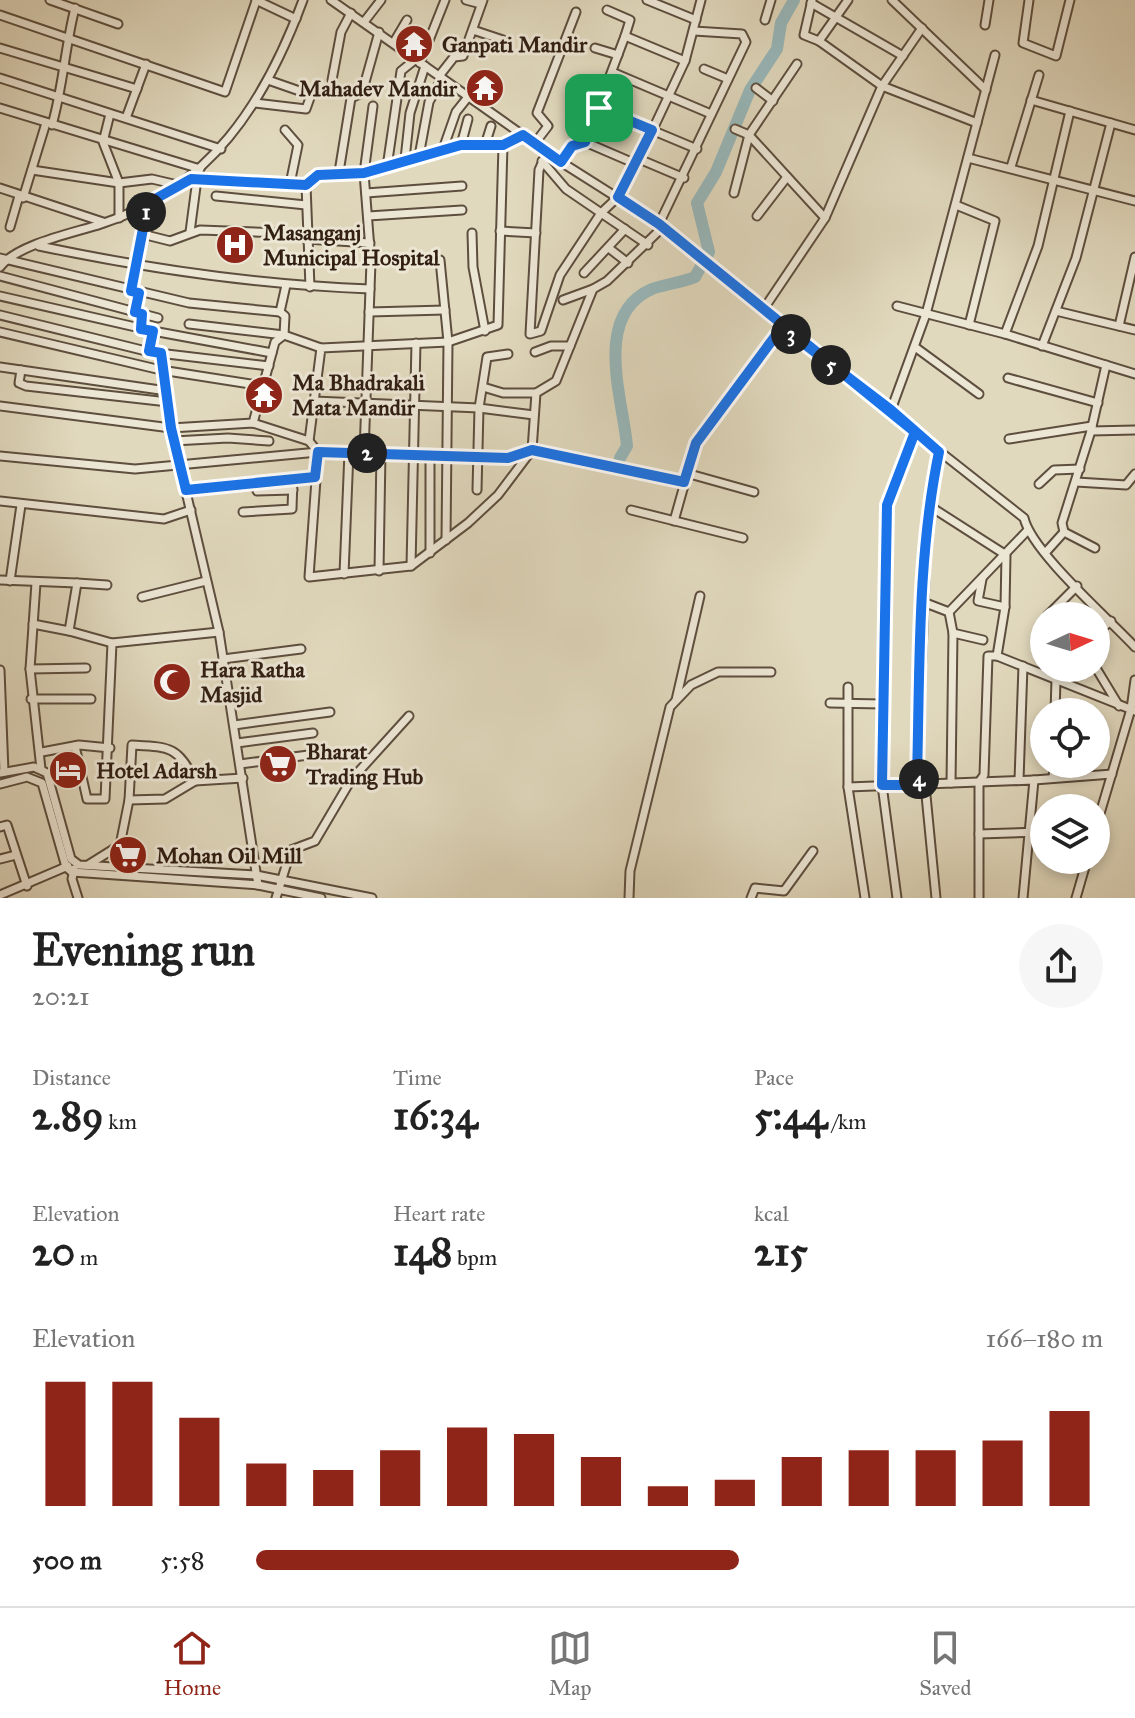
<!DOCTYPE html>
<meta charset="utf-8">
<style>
body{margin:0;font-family:"IM FELL Great Primer",serif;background:#f6f6f6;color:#222;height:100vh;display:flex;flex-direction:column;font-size:30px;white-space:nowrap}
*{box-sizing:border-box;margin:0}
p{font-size:26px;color:#767676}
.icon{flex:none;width:44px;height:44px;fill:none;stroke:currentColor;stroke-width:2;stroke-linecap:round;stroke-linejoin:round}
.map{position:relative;height:898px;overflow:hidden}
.sheet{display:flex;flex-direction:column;background:#fff;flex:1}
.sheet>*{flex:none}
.needle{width:52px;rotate:86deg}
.buttons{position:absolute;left:1030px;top:602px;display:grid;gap:16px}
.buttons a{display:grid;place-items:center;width:80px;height:80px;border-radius:50%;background:#fff;box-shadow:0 4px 12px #0003;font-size:40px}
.pin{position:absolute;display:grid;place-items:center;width:68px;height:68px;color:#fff;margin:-34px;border-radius:16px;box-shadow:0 4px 12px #0006}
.km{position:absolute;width:40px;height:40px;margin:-20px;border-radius:50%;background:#222;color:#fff;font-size:22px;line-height:40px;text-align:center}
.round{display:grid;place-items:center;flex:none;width:84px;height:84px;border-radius:42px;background:#f6f6f6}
.headline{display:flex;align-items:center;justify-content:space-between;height:136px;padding:0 32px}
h1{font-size:44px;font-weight:700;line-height:60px}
.metrics{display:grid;grid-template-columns:repeat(3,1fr);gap:12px;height:136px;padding:8px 32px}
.metrics div{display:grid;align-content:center}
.metrics b{font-size:40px;font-weight:700}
.metrics small{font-size:22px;font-weight:400}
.metrics p{font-size:22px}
.chart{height:224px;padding:16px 32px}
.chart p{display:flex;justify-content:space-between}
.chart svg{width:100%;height:144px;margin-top:8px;stroke:#8f2418;stroke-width:6}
ul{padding:0 32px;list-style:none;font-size:26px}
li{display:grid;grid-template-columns:128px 96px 1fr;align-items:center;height:60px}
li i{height:20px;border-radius:10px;background:#8f2418}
.dock{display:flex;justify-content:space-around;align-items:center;height:112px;border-top:2px solid #e0e0e0;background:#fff;font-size:22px;color:#767676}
.dock a{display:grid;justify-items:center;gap:4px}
.dock .active{color:#8f2418}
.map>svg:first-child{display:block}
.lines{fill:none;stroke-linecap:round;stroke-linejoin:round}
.river{stroke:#98b8bb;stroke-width:12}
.minor-casing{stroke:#5d4e3e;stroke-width:11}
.minor{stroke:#ece6d5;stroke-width:7}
.route-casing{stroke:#fff;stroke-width:16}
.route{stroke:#1a73e8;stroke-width:10}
.labels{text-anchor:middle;stroke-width:6;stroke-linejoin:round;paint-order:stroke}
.poi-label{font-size:22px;font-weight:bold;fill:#311f13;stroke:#ece6d5;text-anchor:start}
</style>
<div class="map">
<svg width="1135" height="898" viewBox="0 0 1135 898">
<rect width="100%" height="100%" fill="#e1d9be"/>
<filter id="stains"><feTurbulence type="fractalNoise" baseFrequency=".0025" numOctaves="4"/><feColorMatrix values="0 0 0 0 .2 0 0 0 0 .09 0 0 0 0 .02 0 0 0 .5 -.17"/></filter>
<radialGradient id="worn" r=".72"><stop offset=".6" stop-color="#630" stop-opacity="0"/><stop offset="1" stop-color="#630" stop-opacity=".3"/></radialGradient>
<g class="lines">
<path class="river" d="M 620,458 L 627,446 C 623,399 592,315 652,289 C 665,284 681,283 695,277 L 709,252 L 697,203 L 716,172 L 750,90 L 777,49 L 781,23 L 794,0"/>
<defs>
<g id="minor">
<path d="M 50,0 L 118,24"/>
<path d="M 256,0 L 296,19"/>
<path d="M 331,0 L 561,162 L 659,224 L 782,327 L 1024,518 C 1032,552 1108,618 1135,647"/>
<path d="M 466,0 L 481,4"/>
<path d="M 647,0 L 696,20"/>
<path d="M 812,0 L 804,35 L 819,41 L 882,86 L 977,123"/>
<path d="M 892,0 L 986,90"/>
<path d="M 1029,0 L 1023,43 L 1056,56 L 1070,0"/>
<path d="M 811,3 L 903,56"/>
<path d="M 0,15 L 225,92 L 256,1"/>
<path d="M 765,20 L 771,0"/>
<path d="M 364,22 L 381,0"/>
<path d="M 985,25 L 989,0"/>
<path d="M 473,30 L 503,40"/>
<path d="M 625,36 L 685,61"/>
<path d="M 819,41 L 848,0"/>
<path d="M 394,42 L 407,20"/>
<path d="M 0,48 L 137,89"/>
<path d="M 595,48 L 618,55"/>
<path d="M 420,63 L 445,0"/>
<path d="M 704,69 L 728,79"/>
<path d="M 612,72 L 711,114"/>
<path d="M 439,76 L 454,57 L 463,56 L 483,0"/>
<path d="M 0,78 L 221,149"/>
<path d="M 332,80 L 341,32 L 351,13"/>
<path d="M 756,88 L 773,101"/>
<path d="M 1031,100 L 1135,130"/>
<path d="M 255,103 L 306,109 L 311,95 L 268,80"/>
<path d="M 0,108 L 200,169"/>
<path d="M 599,108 L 697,149"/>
<path d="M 110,114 L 103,142 L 119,183 L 119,218"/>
<path d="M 126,118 L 146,64"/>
<path d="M 52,125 C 63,87 65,47 75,8"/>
<path d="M 735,129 L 749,135 L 825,218"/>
<path d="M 285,130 L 298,145 L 290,184"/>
<path d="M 585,142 L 636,164"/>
<path d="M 535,143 L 548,126 L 537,113 L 576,12"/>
<path d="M 461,145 L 468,119"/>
<path d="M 485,145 L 491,126"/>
<path d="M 442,152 L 456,112 L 468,97"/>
<path d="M 547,152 L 539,170 L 530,334 L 541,331 L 560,275 L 601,213 L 618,197 L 639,159 L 685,61 L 701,0"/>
<path d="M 419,156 L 461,145 L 503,145 L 523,135"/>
<path d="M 968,158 L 1135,201"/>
<path d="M 405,159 L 410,113 L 425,66"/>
<path d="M 639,159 L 684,178"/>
<path d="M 542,161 L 566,189 L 648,245"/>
<path d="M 561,162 L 572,146 L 585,142 L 625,36 L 630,20 L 607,10"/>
<path d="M 387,167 L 401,71 L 416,59"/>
<path d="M 1011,167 L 1039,75"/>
<path d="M 32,170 L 119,183 L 152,179 L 182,186"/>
<path d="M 339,172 L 351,98 L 362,93 L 379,32"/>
<path d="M 191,179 L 306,185 L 318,175 L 364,173 L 419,156 L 429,102 L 442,78"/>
<path d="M 306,185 L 310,287"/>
<path d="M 0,188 L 103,222"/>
<path d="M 366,193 L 462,186"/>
<path d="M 734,193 L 749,135 L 797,64"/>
<path d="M 216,196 L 306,205"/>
<path d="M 23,198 L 46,123"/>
<path d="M 956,205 L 995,221 L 969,325"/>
<path d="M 368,216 L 462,210"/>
<path d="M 757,216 L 787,177"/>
<path d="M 659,224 L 746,42 L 742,34 L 694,31"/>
<path d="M 10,227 L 19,196"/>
<path d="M 500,231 L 536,233"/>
<path d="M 190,232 L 197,179"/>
<path d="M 472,233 L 473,267 L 485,331"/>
<path d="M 142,234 L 170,241 L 200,230 L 306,234"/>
<path d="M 306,239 L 370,243"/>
<path d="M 39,246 C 149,269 258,285 370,289"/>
<path d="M 610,249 L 628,263"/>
<path d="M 0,258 L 189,303 L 280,312"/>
<path d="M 371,262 L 440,260 L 448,342 L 446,540"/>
<path d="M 0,267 C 17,244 74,233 101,224 C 210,189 265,103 303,0"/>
<path d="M 584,273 L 625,229"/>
<path d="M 0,276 L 158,318"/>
<path d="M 131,291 L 148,203"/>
<path d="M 0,296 L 153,331 L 272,353"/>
<path d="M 563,300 L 593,289"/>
<path d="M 897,306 L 1005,334 L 1135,374"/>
<path d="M 763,310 L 825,218 L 882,86 L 922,28"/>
<path d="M 1056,311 L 1135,330"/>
<path d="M 369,312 L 445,310"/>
<path d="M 0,315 L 150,352 L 269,366"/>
<path d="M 189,324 L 284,335 L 321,348"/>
<path d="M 1119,326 L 1135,257"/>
<path d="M 0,332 L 161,370 L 263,386"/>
<path d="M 1005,334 L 1038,246 L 1070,111"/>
<path d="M 1042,346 L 1076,258 L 1111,123"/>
<path d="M 915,347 L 979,394"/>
<path d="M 535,352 L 551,346 L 570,346"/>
<path d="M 161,353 L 171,428 L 219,632 L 258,885"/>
<path d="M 0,367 L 167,391"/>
<path d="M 21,370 L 19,383 L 26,386 L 168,402"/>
<path d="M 1008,378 L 1098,403"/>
<path d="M 483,387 L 503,393 L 536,393"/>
<path d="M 314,401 L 479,408 L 534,415"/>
<path d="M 0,406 L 171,428 L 253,423 L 309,441 L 318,452 L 309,577 L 411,566 L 468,523 L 498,495 L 532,450 L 536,393 L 556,381 L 593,289 L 607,281 L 663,227"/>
<path d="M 891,410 L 926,314 L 995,55"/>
<path d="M 253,423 L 275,342 L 284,335 L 285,316 L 280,312 L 286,285"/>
<path d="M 1091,431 L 1135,430"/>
<path d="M 1009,439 L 1092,426"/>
<path d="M 174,441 L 228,438 L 269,441"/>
<path d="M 309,441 L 321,348 L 448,342 L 498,325 L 503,145"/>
<path d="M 364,453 L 371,262 L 364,173 L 373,106"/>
<path d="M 430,455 L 430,553"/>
<path d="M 0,456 L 135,469 L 318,452 L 508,458 L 532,450 L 684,482"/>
<path d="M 686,473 L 754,492"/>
<path d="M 1076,482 L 1126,485 L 1135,474"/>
<path d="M 1039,484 L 1054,470 L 1080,469"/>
<path d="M 186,490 L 315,477"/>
<path d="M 477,490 L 479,408 L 487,357 L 508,354"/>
<path d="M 257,491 L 293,490"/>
<path d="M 0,501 L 164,519 L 191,510"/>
<path d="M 928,505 L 1006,555 L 1005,607 L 997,656 L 1135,711"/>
<path d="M 631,510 L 743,538"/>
<path d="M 243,512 L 292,509 L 293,479"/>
<path d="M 674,521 L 696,443 L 782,327"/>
<path d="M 1064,532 L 1062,523 L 1091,431 L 1106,365"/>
<path d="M 1046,552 L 1064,532 L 1095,548"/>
<path d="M 411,566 L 416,343"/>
<path d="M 379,571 L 381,453"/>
<path d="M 344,574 L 349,452"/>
<path d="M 982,579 L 978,601 L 1005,607"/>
<path d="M 0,580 L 77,583"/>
<path d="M 10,581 L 21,505"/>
<path d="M 36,583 L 30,669 L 41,769"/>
<path d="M 142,597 L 206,581"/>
<path d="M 923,602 L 949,612"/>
<path d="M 1047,616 L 1077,586"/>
<path d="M 33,624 L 69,631 L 77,583 L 107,585"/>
<path d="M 69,631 L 112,643"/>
<path d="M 953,633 L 983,640"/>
<path d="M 1096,633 L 1111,621"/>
<path d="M 223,659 L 301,649"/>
<path d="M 1096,668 L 1119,706"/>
<path d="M 30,669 L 86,668"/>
<path d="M 0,670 L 4,772"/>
<path d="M 848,687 L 848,787 L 865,898"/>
<path d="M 31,699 L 91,699"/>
<path d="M 676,700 L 700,596"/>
<path d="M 830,703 L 882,704"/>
<path d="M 1055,712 L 1056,680"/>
<path d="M 234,725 L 330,712"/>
<path d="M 237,743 L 313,733"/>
<path d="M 75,746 L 87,799 L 105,799 L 112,643 L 219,632"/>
<path d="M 42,752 L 79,745 L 110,748"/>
<path d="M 240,764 L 316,754"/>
<path d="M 0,773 L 34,767 L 47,773 L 71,859 L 79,865 L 256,875 L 372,898"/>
<path d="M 1053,778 L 1054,764"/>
<path d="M 1019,780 L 1023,666"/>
<path d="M 1034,780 L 1112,774"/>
<path d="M 951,783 L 953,633 L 949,612 L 1027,531"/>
<path d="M 0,784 L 27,777 L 42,783 L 66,867 L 72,872 L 258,885 L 321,898"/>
<path d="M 848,787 L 1034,780 L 1023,898"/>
<path d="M 129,800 L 165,799 L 195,781"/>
<path d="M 0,827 L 7,825 L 27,886"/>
<path d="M 1096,827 L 1131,709 L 1135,680"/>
<path d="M 979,834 L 1044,832"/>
<path d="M 0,859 L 16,855"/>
<path d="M 88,865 L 120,845 L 129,800 L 132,745 C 169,747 178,746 195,781 L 243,778"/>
<path d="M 74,869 L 72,879 L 78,898"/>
<path d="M 0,895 L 68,866"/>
<path d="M 276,898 L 291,850 L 315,841 L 351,780 L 409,716"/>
<path d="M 629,898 L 630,871 L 670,707 L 691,685 L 718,672 L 771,672"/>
<path d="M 751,898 L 755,888 L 784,891 L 813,851"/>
<path d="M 897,898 L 882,785 L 887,505 L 915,432"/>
<path d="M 936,898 L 925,785 L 917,777 L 928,505 L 939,452"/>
<path d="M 979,898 L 979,782 L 984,775 L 988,656 L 997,656"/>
<path d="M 1076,898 L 1087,860"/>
</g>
</defs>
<use href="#minor" class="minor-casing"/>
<use href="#minor" class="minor"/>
</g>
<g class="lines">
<defs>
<path id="route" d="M 599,108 L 585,142 L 572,146 L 561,162 L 523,135 L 503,145 L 461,145 L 364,173 L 318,175 L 306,185 L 191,179 L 148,203 L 131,291 L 139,293 L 135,312 L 142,314 L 141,329 L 153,331 L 149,351 L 161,353 L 171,428 L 186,490 L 315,477 L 318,452 L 508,458 L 532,450 L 684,482 L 696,443 L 782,327 L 891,410 L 939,452 C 917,558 920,669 917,777 L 925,785 L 882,785 L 887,505 L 915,432 L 659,224 L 618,197 L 652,130 L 599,108"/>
</defs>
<use href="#route" class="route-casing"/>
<use href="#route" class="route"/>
</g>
<defs>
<symbol id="temple-disc" viewBox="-11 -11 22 22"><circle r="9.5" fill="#8f2418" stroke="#ece6d5"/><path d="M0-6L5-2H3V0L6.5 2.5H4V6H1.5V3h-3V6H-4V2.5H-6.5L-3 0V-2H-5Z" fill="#fff"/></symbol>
<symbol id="hospital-disc" viewBox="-11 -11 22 22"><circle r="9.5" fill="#8f2418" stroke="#ece6d5"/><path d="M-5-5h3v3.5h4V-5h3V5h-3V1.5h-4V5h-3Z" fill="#fff"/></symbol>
<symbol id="mosque-disc" viewBox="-11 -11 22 22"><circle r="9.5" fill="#8f2418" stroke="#ece6d5"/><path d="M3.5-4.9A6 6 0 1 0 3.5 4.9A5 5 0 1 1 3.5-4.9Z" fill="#fff"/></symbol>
<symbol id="supermarket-disc" viewBox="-11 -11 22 22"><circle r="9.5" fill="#8f2418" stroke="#ece6d5"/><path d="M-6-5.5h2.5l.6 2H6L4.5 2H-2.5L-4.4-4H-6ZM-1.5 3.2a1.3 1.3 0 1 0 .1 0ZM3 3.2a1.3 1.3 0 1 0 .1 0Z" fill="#fff"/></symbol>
<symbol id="hotel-disc" viewBox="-11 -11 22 22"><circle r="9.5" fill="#8f2418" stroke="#ece6d5"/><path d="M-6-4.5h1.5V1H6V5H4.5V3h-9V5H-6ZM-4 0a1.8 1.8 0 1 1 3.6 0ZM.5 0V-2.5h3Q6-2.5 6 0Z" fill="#fff"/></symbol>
</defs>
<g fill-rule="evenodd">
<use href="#temple-disc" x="392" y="22" width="44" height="44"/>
<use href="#temple-disc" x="463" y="66" width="44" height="44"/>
<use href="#hospital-disc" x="213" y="223" width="44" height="44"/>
<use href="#temple-disc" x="242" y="373" width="44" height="44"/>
<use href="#mosque-disc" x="150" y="660" width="44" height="44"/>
<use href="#supermarket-disc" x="256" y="742" width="44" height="44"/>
<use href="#hotel-disc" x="46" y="748" width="44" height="44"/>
<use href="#supermarket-disc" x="106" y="833" width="44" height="44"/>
</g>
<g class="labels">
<g class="poi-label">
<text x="442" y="52">Ganpati Mandir</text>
<text x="457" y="96" text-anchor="end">Mahadev Mandir</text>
<text x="263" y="240">Masanganj<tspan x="263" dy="25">Municipal Hospital</tspan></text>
<text x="292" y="390">Ma Bhadrakali<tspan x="292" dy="25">Mata Mandir</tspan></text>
<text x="200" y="677">Hara Ratha<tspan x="200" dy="25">Masjid</tspan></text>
<text x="306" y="759">Bharat<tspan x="306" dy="25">Trading Hub</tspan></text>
<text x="96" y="778">Hotel Adarsh</text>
<text x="156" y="863">Mohan Oil Mill</text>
</g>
</g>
<rect width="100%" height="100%" filter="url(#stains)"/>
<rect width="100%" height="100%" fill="url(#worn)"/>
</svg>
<div class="buttons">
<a><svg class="needle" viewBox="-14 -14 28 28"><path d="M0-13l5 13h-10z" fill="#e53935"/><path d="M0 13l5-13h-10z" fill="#767676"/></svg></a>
<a><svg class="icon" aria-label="locate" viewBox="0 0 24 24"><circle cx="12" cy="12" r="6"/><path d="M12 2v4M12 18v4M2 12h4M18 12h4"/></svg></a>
<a><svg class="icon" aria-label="layers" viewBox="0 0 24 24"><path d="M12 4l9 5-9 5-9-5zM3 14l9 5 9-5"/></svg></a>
</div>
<div class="pin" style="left:599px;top:108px;background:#1e9e55"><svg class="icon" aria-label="arrive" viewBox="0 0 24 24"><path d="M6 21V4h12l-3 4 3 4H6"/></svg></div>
<b class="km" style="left:146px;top:212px">1</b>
<b class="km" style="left:367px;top:453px">2</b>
<b class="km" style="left:791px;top:334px">3</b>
<b class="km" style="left:919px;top:779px">4</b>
<b class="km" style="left:831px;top:365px">5</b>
</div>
<section class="sheet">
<div class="headline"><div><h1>Evening run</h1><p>20:21</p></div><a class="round"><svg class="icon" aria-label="share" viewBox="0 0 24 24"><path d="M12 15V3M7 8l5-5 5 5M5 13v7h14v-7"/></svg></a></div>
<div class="metrics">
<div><p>Distance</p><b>2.89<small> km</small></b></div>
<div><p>Time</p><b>16:34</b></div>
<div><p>Pace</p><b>5:44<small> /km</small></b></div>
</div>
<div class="metrics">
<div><p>Elevation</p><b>20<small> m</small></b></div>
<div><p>Heart rate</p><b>148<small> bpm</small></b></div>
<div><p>kcal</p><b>215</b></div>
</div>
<div class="chart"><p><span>Elevation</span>166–180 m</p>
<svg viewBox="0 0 160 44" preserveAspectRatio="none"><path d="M5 44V6M15 44V6M25 44V17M35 44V31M45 44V33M55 44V27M65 44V20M75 44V22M85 44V29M95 44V38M105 44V36M115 44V29M125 44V27M135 44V27M145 44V24M155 44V15"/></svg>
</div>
<ul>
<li><b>500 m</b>5:58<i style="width:57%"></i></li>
</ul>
</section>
<nav class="dock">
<a class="active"><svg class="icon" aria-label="home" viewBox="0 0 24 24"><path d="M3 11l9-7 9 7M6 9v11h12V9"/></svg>Home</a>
<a><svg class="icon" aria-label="map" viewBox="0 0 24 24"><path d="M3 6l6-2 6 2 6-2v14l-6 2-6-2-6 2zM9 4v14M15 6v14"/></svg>Map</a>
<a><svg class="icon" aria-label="saved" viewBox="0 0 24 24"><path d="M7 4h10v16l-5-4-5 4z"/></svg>Saved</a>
</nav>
